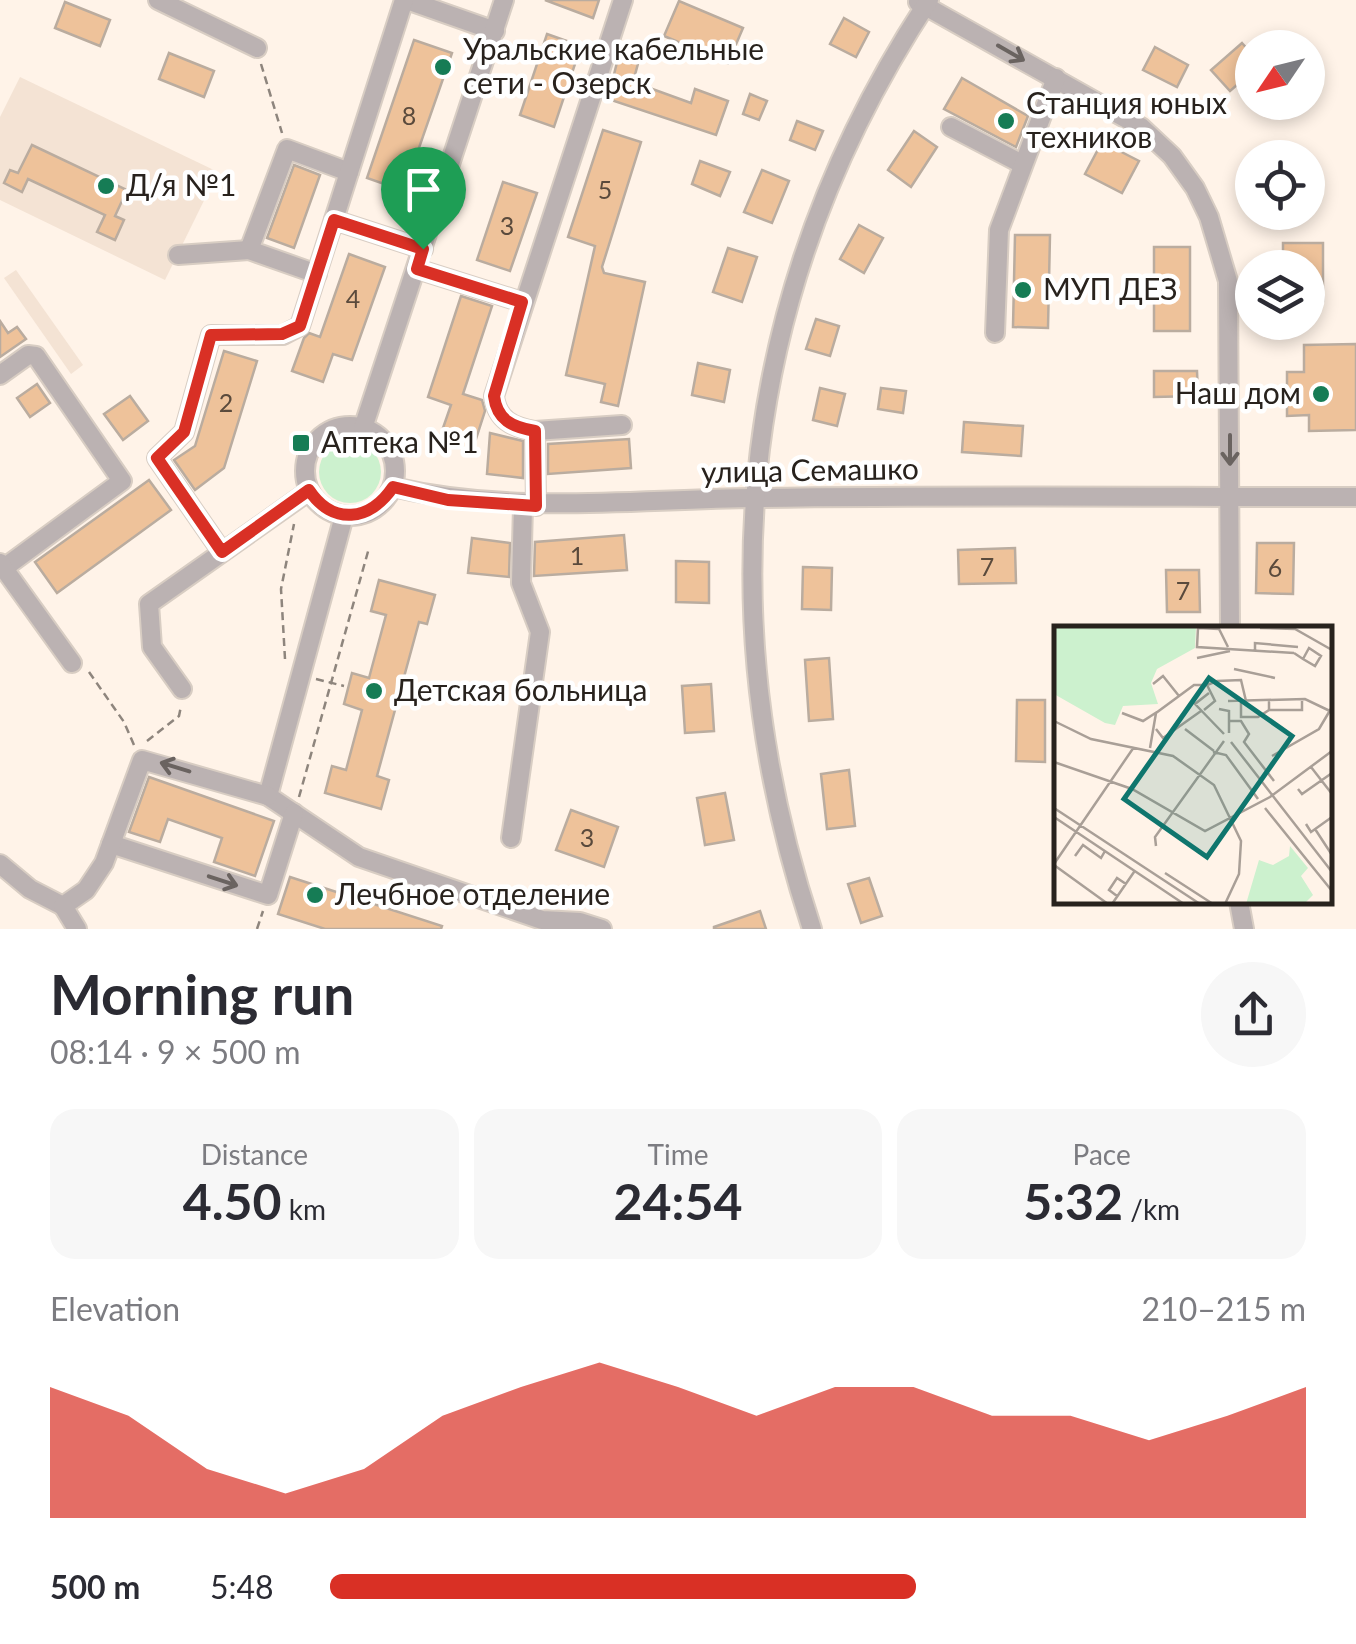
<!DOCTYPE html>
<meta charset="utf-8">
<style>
body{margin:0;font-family:Lato,sans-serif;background:#f7f7f7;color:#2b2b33;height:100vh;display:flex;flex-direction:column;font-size:38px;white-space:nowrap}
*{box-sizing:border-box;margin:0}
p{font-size:32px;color:#7c7c81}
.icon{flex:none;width:55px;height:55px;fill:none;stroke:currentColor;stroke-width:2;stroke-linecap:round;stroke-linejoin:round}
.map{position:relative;height:929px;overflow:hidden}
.sheet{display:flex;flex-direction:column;background:#fff;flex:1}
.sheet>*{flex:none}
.needle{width:65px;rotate:235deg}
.fabs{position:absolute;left:1235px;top:30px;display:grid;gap:20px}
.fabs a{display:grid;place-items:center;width:90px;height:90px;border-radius:50%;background:#fff;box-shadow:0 5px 15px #0003;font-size:50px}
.pin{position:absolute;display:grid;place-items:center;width:85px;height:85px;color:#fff;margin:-102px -42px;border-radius:50% 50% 50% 0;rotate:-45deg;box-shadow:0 0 10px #0007}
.pin .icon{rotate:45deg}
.round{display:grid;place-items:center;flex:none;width:105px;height:105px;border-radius:52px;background:#f7f7f7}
.head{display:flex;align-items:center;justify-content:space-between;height:170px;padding:0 50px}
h1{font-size:55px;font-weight:700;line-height:75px}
.metrics{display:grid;grid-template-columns:repeat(3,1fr);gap:15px;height:170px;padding:10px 50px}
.metrics div{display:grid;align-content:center;border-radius:25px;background:#f7f7f7;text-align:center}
.metrics b{font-size:50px;font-weight:700}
.metrics small{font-size:28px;font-weight:400}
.metrics p{font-size:28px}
.chart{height:280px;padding:20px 50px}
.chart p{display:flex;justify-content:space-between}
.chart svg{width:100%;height:180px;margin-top:10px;fill:#d93025;opacity:.7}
ul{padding:0 50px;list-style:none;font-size:32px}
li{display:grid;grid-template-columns:160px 120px 1fr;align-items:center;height:75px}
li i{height:25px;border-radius:12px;background:#d93025}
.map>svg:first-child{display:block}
.built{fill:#f4e3d4}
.green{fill:#ccf1ce}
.building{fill:#eec29a;stroke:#baac9f;stroke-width:2.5}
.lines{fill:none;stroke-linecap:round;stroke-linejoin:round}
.minor-casing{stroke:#d8cdc3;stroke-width:22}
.path{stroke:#8e857d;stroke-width:2.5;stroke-dasharray:8 5;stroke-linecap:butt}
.minor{stroke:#bbb2b2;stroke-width:18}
.oneway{stroke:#6a6360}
.route-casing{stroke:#fff;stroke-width:20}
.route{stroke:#d93025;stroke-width:12}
.poi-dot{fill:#167c55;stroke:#fff;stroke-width:4}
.labels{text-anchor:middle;stroke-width:9;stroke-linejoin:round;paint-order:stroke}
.number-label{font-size:25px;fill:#5a4a3c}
.poi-label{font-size:30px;fill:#28221d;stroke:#fff;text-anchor:start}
.street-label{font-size:30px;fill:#28221d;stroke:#fff}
.inset-road{fill:none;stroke:#a99f97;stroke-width:2.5}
.view{fill:#0f766e;fill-opacity:0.15;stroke:#0f766e;stroke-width:5}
.inset-edge{fill:none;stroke:#28221d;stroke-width:5}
</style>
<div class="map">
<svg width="1356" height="929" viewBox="0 0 1356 929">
<rect width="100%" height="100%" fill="#fff3e8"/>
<g class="built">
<path d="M 20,77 L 218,172 L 165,280 L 0,200 L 0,117 Z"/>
<path d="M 16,270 L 83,365 L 71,374 L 4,278 Z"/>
</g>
<circle class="green" cx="350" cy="472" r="31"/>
<g class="building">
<path d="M 545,0 L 599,0 L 593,18 Z"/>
<path d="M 679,1 L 743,28 L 728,63 L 664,36 Z"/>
<path d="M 65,2 L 110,20 L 100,46 L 55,28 Z"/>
<path d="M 844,18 L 869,32 L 856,57 L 830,44 Z"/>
<path d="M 547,34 L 581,46 L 554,127 L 520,115 Z"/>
<path d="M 414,40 L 452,53 L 404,191 L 367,178 Z"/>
<path d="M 1242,43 L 1252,54 L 1252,72 L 1230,91 L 1211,70 Z"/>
<path d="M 1155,47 L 1188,65 L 1177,87 L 1143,70 Z"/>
<path d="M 169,53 L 214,71 L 204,97 L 159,79 Z"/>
<path d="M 619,54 L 639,60 L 633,82 L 691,103 L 695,89 L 728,101 L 716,135 L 608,99 Z"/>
<path d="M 962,78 L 1028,116 L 1016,147 L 944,109 Z"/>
<path d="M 750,94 L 767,101 L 759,120 L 743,114 Z"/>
<path d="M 797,121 L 823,131 L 815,150 L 790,140 Z"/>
<path d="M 603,130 L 641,142 L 602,267 L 604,273 L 645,282 L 618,406 L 601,402 L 605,384 L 566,375 L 595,246 L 568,237 Z"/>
<path d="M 914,131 L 937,147 L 911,187 L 888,170 Z"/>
<path d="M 1102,142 L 1139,161 L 1122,193 L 1085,174 Z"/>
<path d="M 32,145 L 127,190 L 115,216 L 124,220 L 115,240 L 97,232 L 105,215 L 28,179 L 22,192 L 4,183 L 10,170 L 18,173 Z"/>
<path d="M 700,161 L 730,172 L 720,196 L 692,184 Z"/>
<path d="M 294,165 L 320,175 L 294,248 L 267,238 Z"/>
<path d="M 762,170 L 789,181 L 772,223 L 744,212 Z"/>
<path d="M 503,182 L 537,193 L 510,271 L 477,260 Z"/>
<path d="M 859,225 L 883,238 L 864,273 L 840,259 Z"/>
<path d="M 1015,235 L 1050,235 L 1048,328 L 1013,327 Z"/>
<path d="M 1283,243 L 1323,243 L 1323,301 L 1308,301 L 1308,268 L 1283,268 Z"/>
<rect x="1154" y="247" width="36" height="84"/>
<path d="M 728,248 L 757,257 L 742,302 L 713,292 Z"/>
<path d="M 349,254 L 385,267 L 352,360 L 333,354 L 323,382 L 292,371 L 304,338 L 309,333 L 320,337 Z"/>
<path d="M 461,296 L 492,306 L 463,394 L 482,400 L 485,411 L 476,439 L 443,428 L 451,405 L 428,397 Z"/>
<path d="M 816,319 L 839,326 L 830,356 L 806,349 Z"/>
<path d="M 0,321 L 8,333 L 17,327 L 26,339 L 0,357 Z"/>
<path d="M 1356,344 L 1356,430 L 1309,431 L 1309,415 L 1287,416 L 1287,372 L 1304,372 L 1304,345 Z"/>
<path d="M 224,351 L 257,361 L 224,468 L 195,490 L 174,460 L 195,446 Z"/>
<path d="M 698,363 L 730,370 L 724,402 L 692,395 Z"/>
<path d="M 1154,371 L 1197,371 L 1198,396 L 1154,397 Z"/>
<path d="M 37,384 L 50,403 L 30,417 L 17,398 Z"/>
<path d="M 820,388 L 845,394 L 837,426 L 813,420 Z"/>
<path d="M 881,388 L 906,391 L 903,413 L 878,409 Z"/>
<path d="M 130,396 L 148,421 L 123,440 L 104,414 Z"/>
<path d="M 964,422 L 1023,426 L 1021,456 L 962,452 Z"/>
<path d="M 490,433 L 523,441 L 523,478 L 487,474 Z"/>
<path d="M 629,439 L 631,468 L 548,474 L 548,444 Z"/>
<path d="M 149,480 L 171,510 L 57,593 L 35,562 Z"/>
<path d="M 624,535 L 627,570 L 534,576 L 535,542 Z"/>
<path d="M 472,538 L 510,543 L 509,577 L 468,573 Z"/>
<path d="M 1257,543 L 1294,543 L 1293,594 L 1256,593 Z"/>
<path d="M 1015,548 L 1016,583 L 959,584 L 958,550 Z"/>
<path d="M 676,561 L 709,562 L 709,603 L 676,602 Z"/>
<path d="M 803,567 L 832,568 L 831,610 L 802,609 Z"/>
<path d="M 1166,570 L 1199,570 L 1200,612 L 1167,612 Z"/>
<path d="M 379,580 L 435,595 L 427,624 L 419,622 L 377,776 L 389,780 L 381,809 L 325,793 L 332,766 L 346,770 L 362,710 L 344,704 L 352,673 L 369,678 L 386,615 L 371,611 Z"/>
<path d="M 829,658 L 833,719 L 809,721 L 805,660 Z"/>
<path d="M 711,684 L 714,731 L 685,733 L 682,686 Z"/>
<path d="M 1017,700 L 1045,700 L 1045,762 L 1016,761 Z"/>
<path d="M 849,770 L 855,826 L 827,829 L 821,774 Z"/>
<path d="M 149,777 L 274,821 L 255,876 L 214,862 L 222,838 L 168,819 L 160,842 L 129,832 Z"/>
<path d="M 725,793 L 734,840 L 705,845 L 697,798 Z"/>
<path d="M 571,810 L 618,827 L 604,867 L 556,850 Z"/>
<path d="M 290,877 L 442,926 L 441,929 L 325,929 L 278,914 Z"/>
<path d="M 869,878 L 882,916 L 861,923 L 848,884 Z"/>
<path d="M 760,911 L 766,929 L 714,929 L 714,927 Z"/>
</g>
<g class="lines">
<defs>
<g id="minor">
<path d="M 158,0 L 257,48"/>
<path d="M 407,0 L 495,31"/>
<path d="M 918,2 L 1141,127 L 1172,156 L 1195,188 L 1209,217 L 1228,281 L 1230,629"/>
<path d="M 951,127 L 1022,164"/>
<path d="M 334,220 L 423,249"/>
<path d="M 178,255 L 249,250"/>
<path d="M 417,269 L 522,302"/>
<path d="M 317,274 L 249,250 L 287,149 L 349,172"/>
<path d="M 995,333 L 999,230 L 1056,78"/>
<path d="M 0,375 L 28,355 L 36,356 L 122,481 L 4,568"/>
<circle cx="350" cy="471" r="45"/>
<path d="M 363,428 L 504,0"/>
<path d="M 535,431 L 622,425"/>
<path d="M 393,487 C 514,515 633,499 756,498 C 956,495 1156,497 1356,497"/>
<path d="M 536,506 L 535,431 C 512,427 497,420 494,396 L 623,0"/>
<path d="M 344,516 L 268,796 L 359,857 L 542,920 L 580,922 L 602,929"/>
<path d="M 222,552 L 157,458 L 184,432 L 211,335 L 283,335 L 300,326 L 404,0"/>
<path d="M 0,563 L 72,663"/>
<path d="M 182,689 L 152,647 L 149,604 L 309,491"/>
<path d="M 511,838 L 540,632 L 521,583 L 523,506"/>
<path d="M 111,844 L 268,895 L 294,813"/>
<path d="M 0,864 L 30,889 L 63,906 L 86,890 L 104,863 L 142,760 L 268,796"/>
<path d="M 1239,902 L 1244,929"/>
<path d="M 63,906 L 77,929"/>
<path d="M 812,929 C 705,606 741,285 929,0"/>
</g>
</defs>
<use href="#minor" class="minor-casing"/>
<g class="path">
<path d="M 261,64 L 282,133"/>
<path d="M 285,659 L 281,589 L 294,524"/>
<path d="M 89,672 L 124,722 L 134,745"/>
<path d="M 316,679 L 344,686"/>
<path d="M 147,741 L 179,716 L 181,706"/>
<path d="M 299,797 L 369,548"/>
<path d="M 257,929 L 263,911"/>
</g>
<use href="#minor" class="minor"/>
</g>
<defs><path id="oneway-shaft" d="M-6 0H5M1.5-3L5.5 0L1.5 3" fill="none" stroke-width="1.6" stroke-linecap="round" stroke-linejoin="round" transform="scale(2.5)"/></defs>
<g class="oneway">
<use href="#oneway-shaft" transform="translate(1011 53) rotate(30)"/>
<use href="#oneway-shaft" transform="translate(1230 450) rotate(90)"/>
<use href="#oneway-shaft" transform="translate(175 767) rotate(-163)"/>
<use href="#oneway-shaft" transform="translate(223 881) rotate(18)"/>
</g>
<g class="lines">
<defs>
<path id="route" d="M 334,220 L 423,249 L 417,269 L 522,302 L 494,396 C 497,420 512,427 535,431 L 536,506 L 448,500 L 393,487 C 370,521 333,526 309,490 L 222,552 L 157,458 L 184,432 L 211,335 L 282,334 L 300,326 Z"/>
</defs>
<use href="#route" class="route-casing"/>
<use href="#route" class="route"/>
</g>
<g class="poi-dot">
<circle cx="443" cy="67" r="10"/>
<circle cx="1006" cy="121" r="10"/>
<circle cx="106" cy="186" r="10"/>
<circle cx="1023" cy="290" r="10"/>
<circle cx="1321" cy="394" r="10"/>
<rect x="291" y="433" width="20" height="20" rx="5"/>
<circle cx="374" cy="691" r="10"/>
<circle cx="315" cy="895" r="10"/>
</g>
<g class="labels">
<g class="number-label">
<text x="409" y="125">8</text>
<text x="605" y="199">5</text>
<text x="507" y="235">3</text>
<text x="353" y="308">4</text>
<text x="226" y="412">2</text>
<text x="577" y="565">1</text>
<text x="987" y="576">7</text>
<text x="1275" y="577">6</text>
<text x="1183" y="600">7</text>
<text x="587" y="847">3</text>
</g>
<g class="poi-label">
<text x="463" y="60">Уральские кабельные<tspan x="463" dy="34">сети - Озерск</tspan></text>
<text x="1026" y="114">Станция юных<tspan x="1026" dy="34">техников</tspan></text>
<text x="126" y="196">Д/я №1</text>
<text x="1043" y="300">МУП ДЕЗ</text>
<text x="1301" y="404" text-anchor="end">Наш дом</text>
<text x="321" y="453">Аптека №1</text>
<text x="394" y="701">Детская больница</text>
<text x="335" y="905">Лечбное отделение</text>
</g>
<g class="street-label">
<text transform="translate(810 471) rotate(-1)" y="10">улица Семашко</text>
</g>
</g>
<g transform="translate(1054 626)">
<rect width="278" height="278" fill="#fff3e8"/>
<path d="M 0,0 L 142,0 L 141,22 L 103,43 L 97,57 L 104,78 L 69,80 L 61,99 L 51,97 L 0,68 ZM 236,220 L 254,242 L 247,250 L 259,269 L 251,277 L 192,278 L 205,234 L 219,239 L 235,230 Z" fill="#ccf1ce"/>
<path class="inset-road" d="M 206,2 L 241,3 L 278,24M 174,21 L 165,3 L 144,2 L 143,21 L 240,27M 201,25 L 201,17 L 244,21M 240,27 L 249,33 L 261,40 L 267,30 L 255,22 L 249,33M 143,32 L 176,25M 180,43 L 221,52M 99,58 L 109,50 L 125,70M 155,67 L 141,78 L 170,108M 174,75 L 251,73 L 278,86M 187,75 L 187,91 L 204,91 L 215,84 L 215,74M 165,83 L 175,85 L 175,107M 150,84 L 161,75 L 153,59 L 163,55 L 187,54 L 192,75M 215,84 L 248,84 L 248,75M 68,87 L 89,95 L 103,86M 0,95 L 37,113 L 119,130 L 160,159 L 187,215 L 185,248 L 171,278M 175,95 L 187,95 L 195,108 L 190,116 L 220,155M 102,103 L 109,112 L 147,85M 131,103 L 160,125M 177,116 L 278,246M 96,122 L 102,87 L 140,59 L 153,59M 159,126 L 172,129 L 204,173M 218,130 L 265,103 L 278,81M 0,136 L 78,163 L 151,205 L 216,171 L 278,125M 257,141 L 278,168M 244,163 L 248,168 L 278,147M 0,182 L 146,278M 211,182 L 278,265M 0,191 L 130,278M 252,198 L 257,206 L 278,191M 261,203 L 278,229M 102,220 L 101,211 L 170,115M 21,230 L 29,219 L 47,232 L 51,225M 0,238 L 80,121M 0,239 L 54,278M 111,247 L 159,278M 63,270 L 55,264 L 63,252 L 72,258M 58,278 L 80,246"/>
<path class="view" d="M 155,52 L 238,110 L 153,231 L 70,173 Z"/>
<rect width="278" height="278" class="inset-edge"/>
</g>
</svg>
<div class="fabs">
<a><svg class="needle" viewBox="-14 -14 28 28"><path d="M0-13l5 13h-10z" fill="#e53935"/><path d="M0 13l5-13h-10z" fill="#7c7c81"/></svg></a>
<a><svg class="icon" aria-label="locate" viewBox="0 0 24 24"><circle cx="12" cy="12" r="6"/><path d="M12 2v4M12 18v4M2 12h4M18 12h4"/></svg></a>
<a><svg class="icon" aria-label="layers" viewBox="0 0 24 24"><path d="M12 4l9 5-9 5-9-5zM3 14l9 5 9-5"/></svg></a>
</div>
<div class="pin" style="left:423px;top:249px;background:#1e9e55"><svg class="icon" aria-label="arrive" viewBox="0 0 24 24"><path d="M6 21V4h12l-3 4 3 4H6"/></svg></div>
</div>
<section class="sheet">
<div class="head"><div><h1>Morning run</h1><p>08:14 · 9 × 500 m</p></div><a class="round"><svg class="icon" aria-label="share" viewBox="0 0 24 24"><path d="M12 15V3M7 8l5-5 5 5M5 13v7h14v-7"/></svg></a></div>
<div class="metrics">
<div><p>Distance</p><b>4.50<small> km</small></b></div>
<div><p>Time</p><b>24:54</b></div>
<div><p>Pace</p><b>5:32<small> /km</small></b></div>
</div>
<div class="chart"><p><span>Elevation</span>210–215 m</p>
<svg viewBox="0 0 160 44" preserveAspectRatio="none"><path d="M0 44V12L10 19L20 32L30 38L40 32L50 19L60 12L70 6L80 12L90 19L100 12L110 12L120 19L130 19L140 25L150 19L160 12V44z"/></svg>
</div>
<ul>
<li><b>500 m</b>5:48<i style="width:60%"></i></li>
</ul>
</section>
